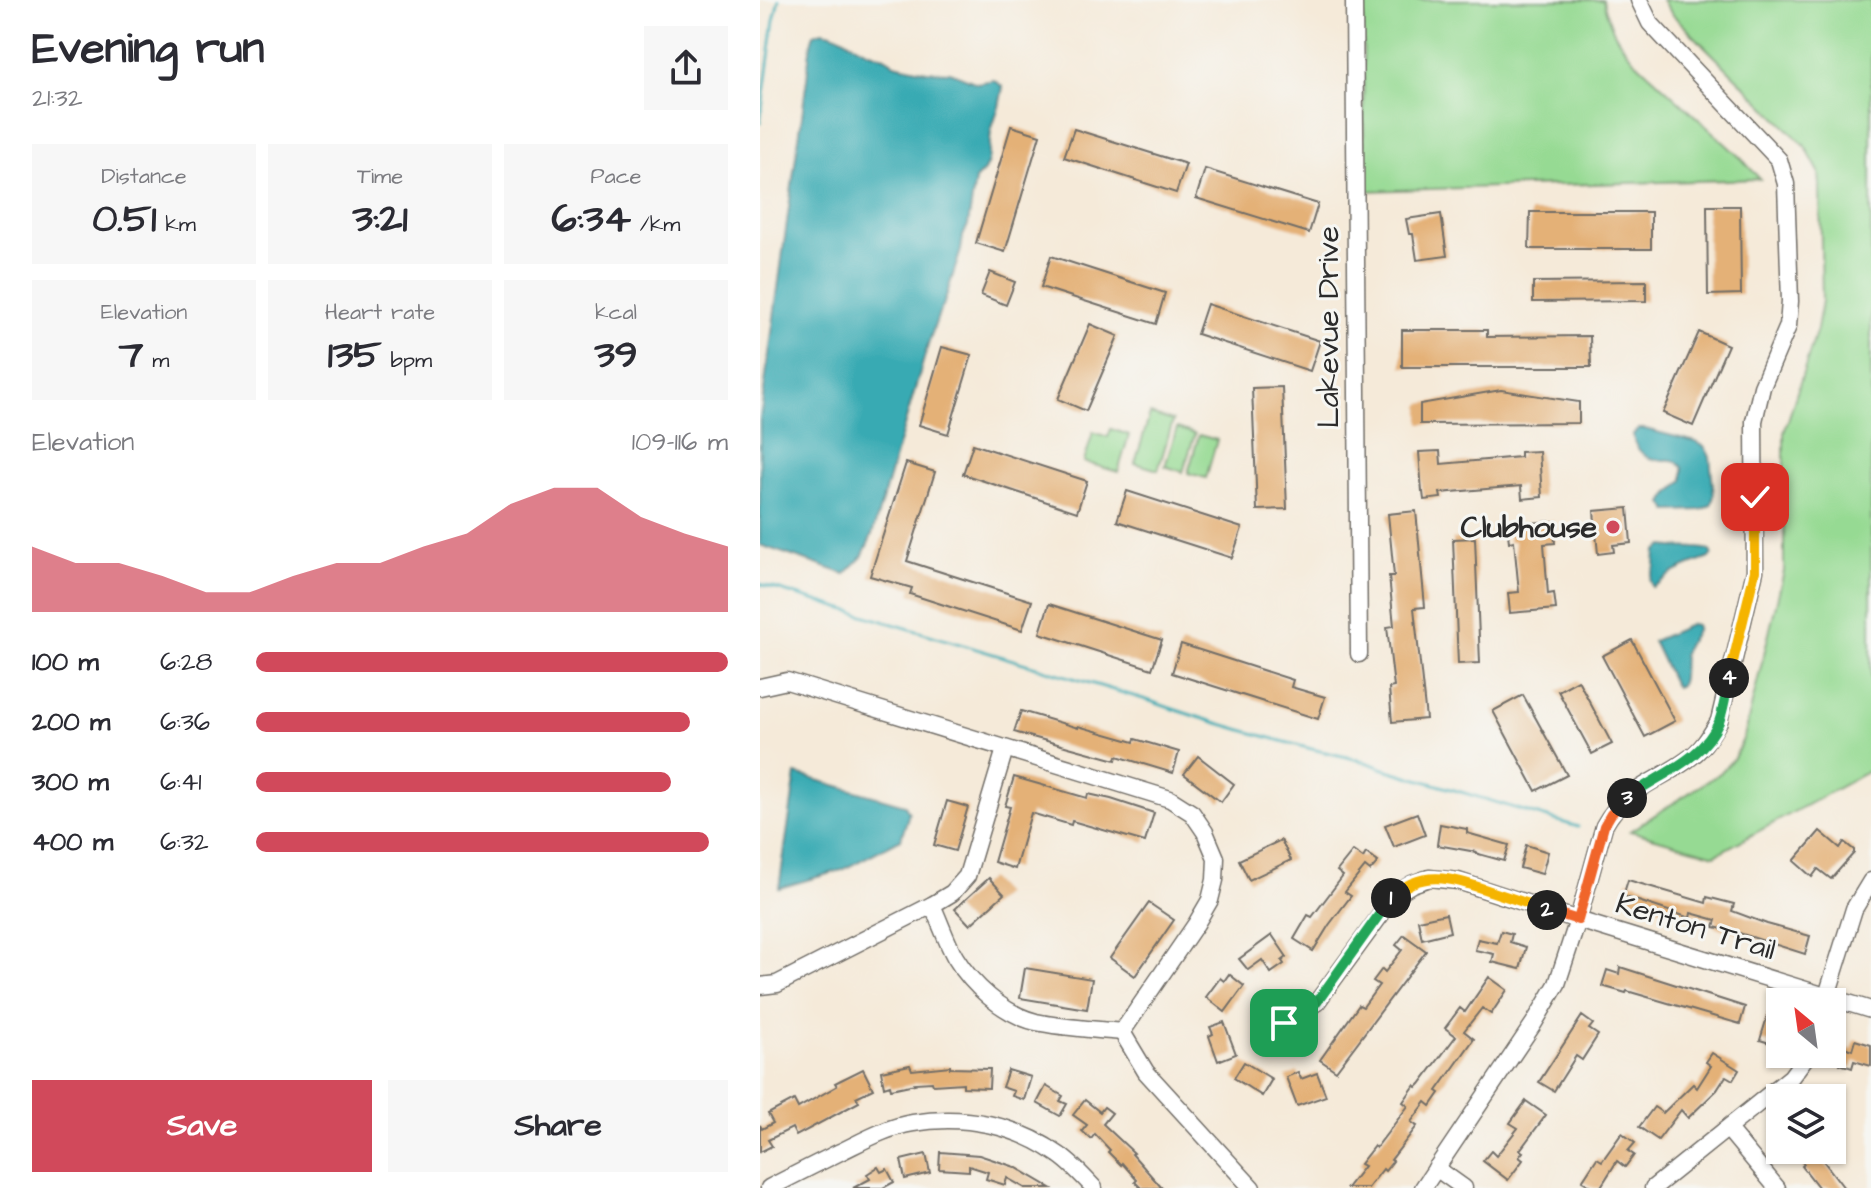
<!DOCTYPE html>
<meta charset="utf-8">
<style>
body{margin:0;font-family:"Architects Daughter",sans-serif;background:#f7f7f7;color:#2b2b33;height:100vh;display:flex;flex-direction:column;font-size:30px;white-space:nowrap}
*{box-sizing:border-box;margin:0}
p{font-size:26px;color:#7c7c81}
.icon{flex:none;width:44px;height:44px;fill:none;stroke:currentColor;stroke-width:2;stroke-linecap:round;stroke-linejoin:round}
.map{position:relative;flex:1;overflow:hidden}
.details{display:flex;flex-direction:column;background:#fff;width:760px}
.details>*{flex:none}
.needle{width:52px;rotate:331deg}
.controls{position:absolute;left:1006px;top:988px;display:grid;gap:16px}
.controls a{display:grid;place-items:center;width:80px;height:80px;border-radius:0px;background:#fff;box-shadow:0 2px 6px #0004;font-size:40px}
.pin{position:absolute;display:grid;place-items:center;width:68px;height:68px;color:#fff;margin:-34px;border-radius:16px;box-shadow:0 4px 12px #0006}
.km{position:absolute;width:40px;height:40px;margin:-20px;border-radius:50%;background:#222;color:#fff;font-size:22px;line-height:40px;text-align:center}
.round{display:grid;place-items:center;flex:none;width:84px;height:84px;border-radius:0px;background:#f7f7f7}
.headline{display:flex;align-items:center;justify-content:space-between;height:136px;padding:0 32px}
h1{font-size:44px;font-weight:700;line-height:60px}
.figures{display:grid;grid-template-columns:repeat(3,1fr);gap:12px;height:136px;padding:8px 32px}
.figures div{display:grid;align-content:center;border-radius:0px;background:#f7f7f7;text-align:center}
.figures b{font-size:40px;font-weight:700}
.figures small{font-size:22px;font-weight:400}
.figures p{font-size:22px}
.chart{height:224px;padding:16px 32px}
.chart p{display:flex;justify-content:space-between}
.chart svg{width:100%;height:144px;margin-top:8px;fill:#d1495b;opacity:.7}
.primary-button{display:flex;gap:16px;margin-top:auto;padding:16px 32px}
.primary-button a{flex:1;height:92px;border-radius:0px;background:#d1495b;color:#fff;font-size:32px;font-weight:700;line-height:92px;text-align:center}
.primary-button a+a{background:#f7f7f7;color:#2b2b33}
ul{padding:0 32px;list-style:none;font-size:26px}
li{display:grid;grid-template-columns:128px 96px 1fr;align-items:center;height:60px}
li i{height:20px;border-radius:10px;background:#d1495b}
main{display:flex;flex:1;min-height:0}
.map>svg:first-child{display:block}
.green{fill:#96da93;stroke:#60825f;stroke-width:2}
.water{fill:#39aab3;stroke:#326a6f;stroke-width:2}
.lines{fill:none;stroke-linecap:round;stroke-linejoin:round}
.stream{stroke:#39aab3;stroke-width:3}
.building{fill:#e4b177}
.minor-casing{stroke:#726e68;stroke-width:19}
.minor{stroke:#fff;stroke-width:16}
.split-1-casing{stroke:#fff;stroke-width:16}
.split-2-casing{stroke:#fff;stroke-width:16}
.split-3-casing{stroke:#fff;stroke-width:16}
.split-4-casing{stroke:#fff;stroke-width:16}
.split-5-casing{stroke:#fff;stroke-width:16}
.split-1{stroke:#22a559;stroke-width:10}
.split-2{stroke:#f5b400;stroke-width:10}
.split-3{stroke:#f0652b;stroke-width:10}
.split-4{stroke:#22a559;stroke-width:10}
.split-5{stroke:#f5b400;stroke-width:10}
.poi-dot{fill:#d1495b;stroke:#f6f6f2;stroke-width:3}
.labels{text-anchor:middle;stroke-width:6;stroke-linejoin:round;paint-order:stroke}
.street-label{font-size:30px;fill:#2b2b2b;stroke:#f6f6f2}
.poi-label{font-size:30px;font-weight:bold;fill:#2b2b2b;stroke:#f6f6f2;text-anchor:end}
</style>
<main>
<section class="details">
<div class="headline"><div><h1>Evening run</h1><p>21:32</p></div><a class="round"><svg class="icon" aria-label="share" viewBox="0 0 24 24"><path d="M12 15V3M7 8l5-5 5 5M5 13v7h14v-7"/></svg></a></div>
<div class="figures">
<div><p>Distance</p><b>0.51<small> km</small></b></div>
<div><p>Time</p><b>3:21</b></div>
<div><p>Pace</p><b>6:34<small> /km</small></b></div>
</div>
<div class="figures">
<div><p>Elevation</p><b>7<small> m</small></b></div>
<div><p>Heart rate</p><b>135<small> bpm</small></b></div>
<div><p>kcal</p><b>39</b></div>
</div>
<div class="chart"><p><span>Elevation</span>109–116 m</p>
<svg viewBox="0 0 160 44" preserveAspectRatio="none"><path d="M0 44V24L10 29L20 29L30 33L40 38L50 38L60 33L70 29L80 29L90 24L100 20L110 11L120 6L130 6L140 15L150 20L160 24V44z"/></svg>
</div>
<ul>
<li><b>100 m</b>6:28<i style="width:100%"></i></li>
<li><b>200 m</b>6:36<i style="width:92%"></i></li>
<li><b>300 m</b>6:41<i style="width:88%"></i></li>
<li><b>400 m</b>6:32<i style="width:96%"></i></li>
</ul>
<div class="primary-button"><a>Save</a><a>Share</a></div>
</section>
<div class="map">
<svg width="1111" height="1188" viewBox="0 0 1111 1188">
<rect width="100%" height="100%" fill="#f6f6f2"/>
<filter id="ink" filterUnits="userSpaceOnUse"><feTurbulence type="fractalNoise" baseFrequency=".0125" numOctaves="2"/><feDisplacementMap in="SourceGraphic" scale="16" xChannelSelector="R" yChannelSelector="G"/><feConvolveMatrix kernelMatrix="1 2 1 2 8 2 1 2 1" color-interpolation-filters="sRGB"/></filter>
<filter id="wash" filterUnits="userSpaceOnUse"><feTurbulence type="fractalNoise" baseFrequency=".006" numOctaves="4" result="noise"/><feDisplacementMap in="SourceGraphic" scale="32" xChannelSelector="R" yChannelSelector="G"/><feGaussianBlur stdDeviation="1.8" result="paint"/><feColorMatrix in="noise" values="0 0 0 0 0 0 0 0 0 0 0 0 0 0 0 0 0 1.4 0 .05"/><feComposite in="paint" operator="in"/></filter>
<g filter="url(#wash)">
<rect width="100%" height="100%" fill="#f5ead9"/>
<g class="green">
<path d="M 603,0 L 843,0 C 849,26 856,39 873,59 L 982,159 L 1000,179 L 604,191 Z"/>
<path d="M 902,0 L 1111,0 L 1111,770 L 955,855 L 870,831 L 960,773 L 974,758 L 984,737 L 1024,571 L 1024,433 L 1057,329 L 1062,301 L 1060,187 L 1059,172 L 1045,146 L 912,14 Z"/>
<path d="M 390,414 L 413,421 L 398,470 L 375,463 Z"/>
<path d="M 417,428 L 435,434 L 423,472 L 405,466 Z"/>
<path d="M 351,429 L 369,435 L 358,472 L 324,462 L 333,432 L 348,437 Z"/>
<path d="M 439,435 L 457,440 L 446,478 L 428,473 Z"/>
</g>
<g class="water">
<path d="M 62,31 C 79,33 90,43 105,50 C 115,55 127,55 134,64 L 167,71 L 190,72 L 217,83 L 234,80 L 243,87 L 239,107 L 231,131 L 228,162 L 224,171 L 215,180 L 208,225 L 203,236 L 201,250 L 183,306 L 179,313 L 168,345 L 112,535 L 102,557 L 85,574 L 0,545 L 0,420 L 36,156 C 41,130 43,105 47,79 C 49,64 48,48 54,34 Z"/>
<path d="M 879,429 L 885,429 L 936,442 L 945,447 L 950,457 L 954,496 L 951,505 L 941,510 L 908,511 L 903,503 L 908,495 L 923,480 L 923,468 C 911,454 906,463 892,459 C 882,456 873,445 873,434 Z"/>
<path d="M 904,546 C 919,549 937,546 949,550 L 952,554 L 949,558 C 936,563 922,567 910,575 C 903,580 899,584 892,587 L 890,580 L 895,566 L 896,551 Z"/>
<path d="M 932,624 L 936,625 L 937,628 L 923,653 L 922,678 L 920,685 L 916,687 L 913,683 L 893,641 Z"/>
<path d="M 36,774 L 145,805 L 149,813 L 141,839 L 82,870 L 19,888 Z"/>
</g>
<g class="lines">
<g class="stream">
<path d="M 0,123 L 14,20 L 19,0"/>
<path d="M 0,584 L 390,701 C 440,719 492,733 544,747 C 570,754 597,757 621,768 L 818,827"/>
</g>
</g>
<g id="blocks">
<g class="building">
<path d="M 251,126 L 280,135 L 245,252 L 216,243 Z"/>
<path d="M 314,129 L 426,164 L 416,193 L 304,157 Z"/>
<path d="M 445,169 L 558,204 L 549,233 L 436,198 Z"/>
<path d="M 947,206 L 980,206 L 981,294 L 948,295 Z"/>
<path d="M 770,212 L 891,212 L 891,249 L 769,249 Z"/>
<path d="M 681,214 L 687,256 L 657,260 L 653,234 L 649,234 L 646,219 Z"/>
<path d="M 291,256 L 405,293 L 396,324 L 281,287 Z"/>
<path d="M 230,272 L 255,282 L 246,305 L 221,295 Z"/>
<path d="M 886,281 L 886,301 L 773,302 L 773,282 Z"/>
<path d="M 447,304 L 560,341 L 550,371 L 437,334 Z"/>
<path d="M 330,324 L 358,336 L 326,411 L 298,399 Z"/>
<path d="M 642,330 L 727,330 L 727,337 L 830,336 L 831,367 L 642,367 Z"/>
<path d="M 939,332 L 968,345 L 933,426 L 903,413 Z"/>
<path d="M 182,347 L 212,355 L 188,434 L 159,425 Z"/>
<path d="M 522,387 L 527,509 L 497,510 L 492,388 Z"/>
<path d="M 741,390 L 819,402 L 819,423 L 660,424 L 660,404 Z"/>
<path d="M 213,444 L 327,481 L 317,512 L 203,474 Z"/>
<path d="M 680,451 L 681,464 L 760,457 L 760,452 L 779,451 L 782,497 L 762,499 L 761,486 L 680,493 L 681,498 L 664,500 L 663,492 L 662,492 L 659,452 Z"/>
<path d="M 146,463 L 175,472 L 147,561 L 272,601 L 262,630 L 150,594 L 152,588 L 110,576 Z"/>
<path d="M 367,491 L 482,528 L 472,558 L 357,521 Z"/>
<path d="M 868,508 L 871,543 L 853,545 L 854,552 L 838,554 L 834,511 Z"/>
<path d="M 656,511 L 665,607 L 654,608 L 666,719 L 632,722 L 629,688 L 634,687 L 627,627 L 634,626 L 629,576 L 634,576 L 628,514 Z"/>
<path d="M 793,521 L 795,543 L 784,544 L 788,594 L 794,593 L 796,609 L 750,613 L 748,593 L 759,592 L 754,541 L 749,542 L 747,525 Z"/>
<path d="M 715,538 L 720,663 L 698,664 L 693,539 Z"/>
<path d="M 289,604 L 402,640 L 392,669 L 280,633 Z"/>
<path d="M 872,640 L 915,721 L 885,737 L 842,656 Z"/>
<path d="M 421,644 L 533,680 L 531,687 L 565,697 L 558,719 L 412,673 Z"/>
<path d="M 818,680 L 852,744 L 832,754 L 798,691 Z"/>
<path d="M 763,695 L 807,775 L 776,791 L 733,711 Z"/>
<path d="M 261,711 L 318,728 L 318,726 L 374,742 L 375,739 L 419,752 L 413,773 L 357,756 L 356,760 L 254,732 Z"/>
<path d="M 438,756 L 474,784 L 461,802 L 424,774 Z"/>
<path d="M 254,777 L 327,798 L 328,794 L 351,799 L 394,813 L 385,842 L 312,821 L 311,825 L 271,813 L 255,869 L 234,862 L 250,807 L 245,806 Z"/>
<path d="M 187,801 L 208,807 L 195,851 L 174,845 Z"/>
<path d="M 657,813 L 665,835 L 634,847 L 625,825 Z"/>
<path d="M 680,824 L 707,829 L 707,833 L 749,845 L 744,861 L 715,853 L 716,852 L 677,845 Z"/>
<path d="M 1060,831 L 1080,848 L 1084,842 L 1094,850 L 1094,853 L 1071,879 L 1058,869 L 1052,877 L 1034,861 Z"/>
<path d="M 521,840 L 531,860 L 489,880 L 479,860 Z"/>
<path d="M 766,845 L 788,852 L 782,874 L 760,868 Z"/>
<path d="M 593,851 L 603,858 L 606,853 L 618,862 L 610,871 L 605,867 L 585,892 L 591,896 L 569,925 L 553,951 L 534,939 L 548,915 L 552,917 L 583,876 L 577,871 Z"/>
<path d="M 229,878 L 244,894 L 210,925 L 195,909 Z"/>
<path d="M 868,880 L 946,903 L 947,897 L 974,904 L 972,911 L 1007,924 L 1050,936 L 1045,954 L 967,929 L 967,930 L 954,927 L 956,920 L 931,913 L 930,918 L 863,896 Z"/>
<path d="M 389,903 L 414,920 L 375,976 L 350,958 Z"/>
<path d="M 686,914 L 690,932 L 662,939 L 658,920 Z"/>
<path d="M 741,931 L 752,934 L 750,942 L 766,947 L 760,969 L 732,962 L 734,954 L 715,950 L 718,939 L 737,943 Z"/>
<path d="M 512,935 L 527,957 L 522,961 L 524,964 L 511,973 L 502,960 L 488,970 L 479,959 Z"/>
<path d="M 644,935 L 666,951 L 576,1071 L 560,1060 L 599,1005 L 603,1007 L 619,985 L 613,981 L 622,969 L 625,972 L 642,950 L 636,945 Z"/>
<path d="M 860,967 L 985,1007 L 980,1024 L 867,991 L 866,993 L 842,986 L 847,970 L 859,974 Z"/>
<path d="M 265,968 L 332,979 L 327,1009 L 260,998 Z"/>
<path d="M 469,974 L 484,986 L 465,1012 L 446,997 L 460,978 L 464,981 Z"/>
<path d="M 729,977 L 747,990 L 731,1014 L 722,1008 L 704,1031 L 714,1039 L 677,1091 L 680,1093 L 671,1106 L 666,1102 L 651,1122 L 657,1126 L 631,1160 L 633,1161 L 625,1171 L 623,1169 L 608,1188 L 587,1188 L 604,1166 L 600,1164 L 614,1146 L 616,1148 L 648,1106 L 643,1102 L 655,1085 L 657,1087 L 660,1084 L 696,1036 L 685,1028 L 700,1008 L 705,1012 Z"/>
<path d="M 1009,1011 L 1020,1015 L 1020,1033 L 1016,1045 L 1000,1040 Z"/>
<path d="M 822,1016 L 833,1024 L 829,1029 L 838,1035 L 822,1060 L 816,1056 L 794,1091 L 779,1082 Z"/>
<path d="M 464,1022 L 476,1054 L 458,1061 L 449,1036 L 453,1034 L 450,1027 Z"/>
<path d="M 1095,1040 L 1111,1045 L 1111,1066 L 1094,1061 L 1092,1068 L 1080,1064 L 1085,1047 L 1092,1050 Z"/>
<path d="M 952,1053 L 979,1070 L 973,1080 L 966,1076 L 957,1090 L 928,1118 L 921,1110 L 898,1140 L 879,1127 L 894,1107 L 903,1113 L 933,1084 L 937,1088 L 951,1066 L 946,1062 Z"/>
<path d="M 484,1062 L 512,1079 L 502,1096 L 474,1078 Z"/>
<path d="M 150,1065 L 152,1070 L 190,1066 L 190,1068 L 230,1069 L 229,1088 L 203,1087 L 203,1083 L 173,1085 L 172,1082 L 154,1083 L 155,1084 L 131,1089 L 130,1085 L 124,1087 L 121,1071 Z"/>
<path d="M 103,1069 L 113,1089 L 96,1097 L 99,1102 L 36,1136 L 32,1128 L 8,1140 L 12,1146 L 0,1152 L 0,1125 L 2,1129 L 13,1123 L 8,1114 L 34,1100 L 38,1108 L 77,1086 L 75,1083 Z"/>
<path d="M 248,1070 L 271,1077 L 264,1100 L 252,1096 L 254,1091 L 242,1087 Z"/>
<path d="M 538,1072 L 541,1079 L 557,1073 L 566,1096 L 537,1106 L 526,1077 Z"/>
<path d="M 286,1086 L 303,1096 L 300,1101 L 307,1104 L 300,1116 L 277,1103 Z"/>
<path d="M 325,1100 L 340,1112 L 344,1107 L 352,1113 L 343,1124 L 374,1153 L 372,1154 L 402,1188 L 381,1188 L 375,1182 L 377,1180 L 362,1163 L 361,1165 L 348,1152 L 350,1150 L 335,1134 L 331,1139 L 322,1131 L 327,1125 L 313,1115 Z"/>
<path d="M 766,1101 L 786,1115 L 760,1150 L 763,1152 L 759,1157 L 763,1160 L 748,1180 L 723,1161 L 731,1151 L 736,1156 L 758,1128 L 750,1123 Z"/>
<path d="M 862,1133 L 875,1143 L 868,1151 L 874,1155 L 865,1167 L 857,1161 L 840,1188 L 834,1188 L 822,1181 L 837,1158 L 842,1161 Z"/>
<path d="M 1033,1150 L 1055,1150 L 1084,1188 L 1059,1188 L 1042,1166 L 1044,1164 Z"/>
<path d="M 180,1152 L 219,1155 L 255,1167 L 291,1188 L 265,1188 L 247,1178 L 245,1185 L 226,1179 L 228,1172 L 209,1166 L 209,1171 L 179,1169 Z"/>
<path d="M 166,1154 L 170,1173 L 145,1179 L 141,1160 Z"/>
<path d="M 118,1167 L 121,1172 L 127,1169 L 134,1182 L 123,1188 L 93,1188 L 110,1179 L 107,1174 Z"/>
</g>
</g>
</g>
<g filter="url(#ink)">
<use href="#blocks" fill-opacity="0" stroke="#726e68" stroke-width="2"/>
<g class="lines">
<defs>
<g id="minor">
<path d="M 594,0 L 599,654"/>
<path d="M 0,687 L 27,681 L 410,799 L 432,813 L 445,832 L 456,858 L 455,880 L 450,900 L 436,924 L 362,1032"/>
<path d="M 172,905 C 180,922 186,941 195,957 C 212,985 243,1014 276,1022 C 304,1028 334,1029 362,1032"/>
<path d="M 0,986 L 17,984 L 172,905 L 192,893 L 207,876 L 245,749"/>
<path d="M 1065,1002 L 1094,909 L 1111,881"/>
<path d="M 524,1023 L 557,1002 L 636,894 L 652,884 L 669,878 L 698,881 L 818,920 L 1111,1010"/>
<path d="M 362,1032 L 386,1072 L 492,1188"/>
<path d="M 968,1129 L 1017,1188"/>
<path d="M 676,1168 L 704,1188"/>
<path d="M 9,1188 C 32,1176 56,1164 80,1152 C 103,1141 127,1127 153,1123 C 204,1114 257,1125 299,1155 C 312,1164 323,1176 334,1188"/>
<path d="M 663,1188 L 774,1023 L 797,984 L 818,920 L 844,826 C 864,789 895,783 927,760 C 942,750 950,736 959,721 L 995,571 L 994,421 L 1002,387 L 1028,326 L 1030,301 L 1026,184 L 1019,160 L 890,23 L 879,0"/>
<path d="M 893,1188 L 1031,1077 L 1048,1054"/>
</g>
</defs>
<use href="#minor" class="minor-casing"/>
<use href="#minor" class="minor"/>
</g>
</g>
<g class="lines" filter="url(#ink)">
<defs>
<path id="split-1" d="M 524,1023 L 557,1002 L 631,898"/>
<path id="split-2" d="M 631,898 C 663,866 696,880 733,892 C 751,898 769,904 787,910"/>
<path id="split-3" d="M 787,910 L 818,920 L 844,826 L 851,814 L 867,798"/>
<path id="split-4" d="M 867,798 C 899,774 942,761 959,722 C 964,708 966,692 969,678"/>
<path id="split-5" d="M 969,678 L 995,571 L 995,497"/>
</defs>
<use href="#split-1" class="split-1-casing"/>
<use href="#split-2" class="split-2-casing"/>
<use href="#split-3" class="split-3-casing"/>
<use href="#split-4" class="split-4-casing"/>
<use href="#split-5" class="split-5-casing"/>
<use href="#split-1" class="split-1"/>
<use href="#split-2" class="split-2"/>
<use href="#split-3" class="split-3"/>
<use href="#split-4" class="split-4"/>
<use href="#split-5" class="split-5"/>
</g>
<circle class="poi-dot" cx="853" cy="527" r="8"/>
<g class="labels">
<g class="street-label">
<text transform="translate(568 327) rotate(-90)" y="10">Lakevue Drive</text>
<text transform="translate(936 926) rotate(17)" y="10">Kenton Trail</text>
</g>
<g class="poi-label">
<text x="837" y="537">Clubhouse</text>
</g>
</g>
</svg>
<div class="controls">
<a><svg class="needle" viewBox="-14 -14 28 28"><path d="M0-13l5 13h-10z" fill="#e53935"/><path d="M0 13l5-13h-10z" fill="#7c7c81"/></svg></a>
<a><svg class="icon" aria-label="layers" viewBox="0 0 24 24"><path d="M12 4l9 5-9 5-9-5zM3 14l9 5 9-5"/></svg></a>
</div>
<div class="pin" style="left:524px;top:1023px;background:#1e9e55"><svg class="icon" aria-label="arrive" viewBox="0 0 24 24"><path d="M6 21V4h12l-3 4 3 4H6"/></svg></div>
<div class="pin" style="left:995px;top:497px;background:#d93025"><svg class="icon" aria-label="check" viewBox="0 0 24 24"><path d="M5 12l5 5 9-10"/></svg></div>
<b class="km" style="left:631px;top:898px">1</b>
<b class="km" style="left:787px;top:910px">2</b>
<b class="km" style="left:867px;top:798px">3</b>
<b class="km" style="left:969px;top:678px">4</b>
</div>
</main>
